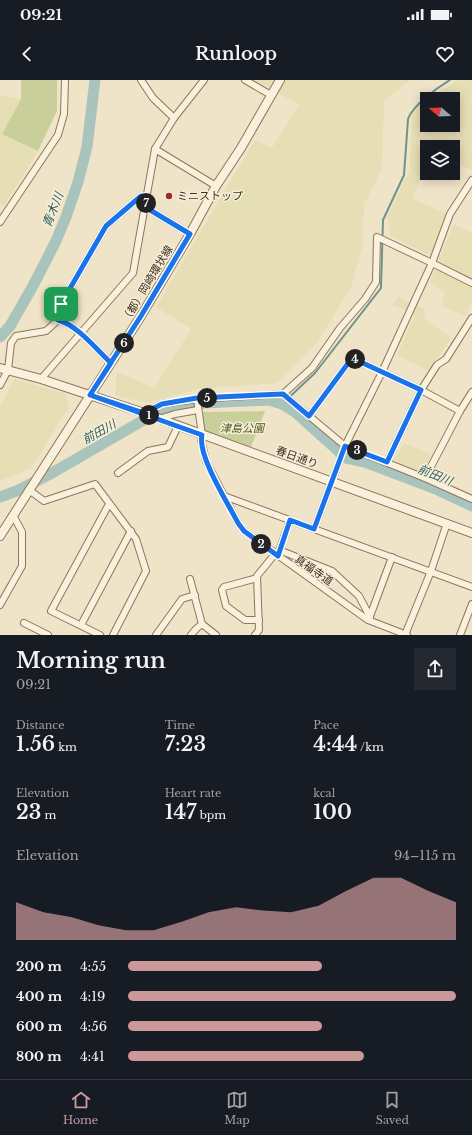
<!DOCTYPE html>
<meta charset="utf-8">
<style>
body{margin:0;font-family:"Libre Baskerville","Noto Sans JP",serif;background:#242831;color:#f1f3f6;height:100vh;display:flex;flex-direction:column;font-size:15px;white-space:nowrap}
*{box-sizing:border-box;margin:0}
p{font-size:13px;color:#9ea1a6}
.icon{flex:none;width:22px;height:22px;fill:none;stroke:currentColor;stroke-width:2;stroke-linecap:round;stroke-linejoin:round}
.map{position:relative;height:555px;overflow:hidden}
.details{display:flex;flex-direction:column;background:#171b24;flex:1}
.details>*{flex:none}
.needle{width:26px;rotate:289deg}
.buttons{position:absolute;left:420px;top:12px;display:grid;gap:8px}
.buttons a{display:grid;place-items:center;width:40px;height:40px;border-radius:0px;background:#171b24;box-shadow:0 2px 10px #0003;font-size:20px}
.pin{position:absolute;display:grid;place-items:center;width:34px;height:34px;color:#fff;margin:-17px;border-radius:8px;box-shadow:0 2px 6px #0006}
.km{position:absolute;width:20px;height:20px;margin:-10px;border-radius:50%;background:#222;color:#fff;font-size:11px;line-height:20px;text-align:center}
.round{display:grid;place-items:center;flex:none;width:42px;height:42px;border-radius:0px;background:#242831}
.overview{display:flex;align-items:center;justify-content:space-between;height:68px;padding:0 16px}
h1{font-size:22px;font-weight:600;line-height:30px}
.metrics{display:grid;grid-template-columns:repeat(3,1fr);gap:6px;height:68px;padding:4px 16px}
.metrics div{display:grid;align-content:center}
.metrics b{font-size:20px;font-weight:600}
.metrics small{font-size:11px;font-weight:400}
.metrics p{font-size:11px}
.chart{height:112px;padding:8px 16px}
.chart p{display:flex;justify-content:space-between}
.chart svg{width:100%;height:72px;margin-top:4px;fill:#cc999b;opacity:.7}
ul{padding:0 16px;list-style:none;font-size:13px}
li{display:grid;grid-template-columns:64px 48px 1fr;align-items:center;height:30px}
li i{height:10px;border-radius:5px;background:#cc999b}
.status{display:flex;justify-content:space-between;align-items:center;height:28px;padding:0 20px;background:#171b24;direction:ltr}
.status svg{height:11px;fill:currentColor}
header{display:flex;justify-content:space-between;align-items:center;height:52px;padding:0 16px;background:#171b24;font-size:18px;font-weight:600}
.tabs{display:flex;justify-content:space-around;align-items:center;height:56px;border-top:1px solid #363941;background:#171b24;font-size:11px;color:#9ea1a6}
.tabs a{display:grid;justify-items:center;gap:2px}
.tabs .active{color:#cc999b}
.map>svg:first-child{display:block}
.farmland{fill:#e6deb5}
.green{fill:#c9cf9b}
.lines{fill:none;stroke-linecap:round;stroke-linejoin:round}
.stream{stroke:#6f938a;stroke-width:2}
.river{stroke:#a9c4bc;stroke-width:11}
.minor-casing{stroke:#8d765c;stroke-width:8}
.tertiary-casing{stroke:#8d765c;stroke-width:10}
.minor{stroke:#faf1dc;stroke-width:6}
.tertiary{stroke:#faf1dc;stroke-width:8}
.route-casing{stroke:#fff;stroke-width:8}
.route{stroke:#1a73e8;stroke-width:5}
.poi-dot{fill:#9e2a2b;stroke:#f7eed8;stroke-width:1.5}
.labels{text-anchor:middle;stroke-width:3;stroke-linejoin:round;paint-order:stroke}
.poi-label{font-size:11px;fill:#3d2e20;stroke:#f7eed8;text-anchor:start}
.street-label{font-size:11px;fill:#3d2e20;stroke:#f7eed8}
.park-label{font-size:11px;font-style:italic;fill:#4d5a26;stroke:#f7eed8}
.water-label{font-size:12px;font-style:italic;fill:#2f5d5a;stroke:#f7eed8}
</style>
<div class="status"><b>09:21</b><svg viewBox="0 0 49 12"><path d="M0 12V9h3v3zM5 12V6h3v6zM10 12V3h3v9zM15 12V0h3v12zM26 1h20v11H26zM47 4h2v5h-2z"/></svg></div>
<header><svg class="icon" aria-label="back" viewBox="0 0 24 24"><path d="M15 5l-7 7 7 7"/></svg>Runloop<svg class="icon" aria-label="heart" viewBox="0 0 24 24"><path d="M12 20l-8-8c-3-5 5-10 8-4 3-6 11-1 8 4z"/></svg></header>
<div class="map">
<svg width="472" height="555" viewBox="0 0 472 555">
<rect width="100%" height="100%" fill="#f0e4c8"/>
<g class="farmland">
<path d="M 255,0 L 410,0 L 384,21 L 382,89 L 364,124 L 362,167 L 351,207 L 316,264 L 276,303 L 198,309 L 146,323 L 115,315 L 117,292 L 154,308 L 191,249 L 156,227 L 255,60 L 272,68 L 299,25 Z"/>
<path d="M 457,0 L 472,0 L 472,90 L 453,82 L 453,67 L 427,67 L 427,81 L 413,119 L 446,133 L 431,176 L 390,156 L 387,137 L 409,91 L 412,36 L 418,26 L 427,20 L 427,45 L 453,45 L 453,19 L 429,19 Z"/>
<path d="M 0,15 L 21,19 L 2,54 L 38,71 L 4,126 L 0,123 Z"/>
<path d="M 454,144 L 472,153 L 472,220 L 466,236 L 441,226 L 445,213 L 430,202 Z"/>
<path d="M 398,217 L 425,229 L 424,238 L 451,258 L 428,291 L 397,275 L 415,235 L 392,225 Z"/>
<path d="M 14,299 L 66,314 L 69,327 L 31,388 L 0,401 L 0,327 Z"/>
<path d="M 404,363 L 431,374 L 423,393 L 394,380 Z"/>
</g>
<g class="green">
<path d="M 21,0 L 57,0 L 57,31 L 38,71 L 2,54 L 21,19 Z"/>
<path d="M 265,331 L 251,367 L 205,351 L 202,332 Z"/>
</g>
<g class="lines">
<path class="stream" d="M 282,324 L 315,293 L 381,208 L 383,140 L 404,95 L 408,39 C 413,25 437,8 450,0"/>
<g class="river">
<path d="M 0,257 L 10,246 L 34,204 L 56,161 L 66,137 L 78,102 L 87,67 L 95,0"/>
<path d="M 0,417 L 19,410 L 52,393 L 142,341 L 166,330 L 203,323 L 269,320 L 282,324 L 295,332 L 346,378 L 365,382 L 436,409 L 472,426"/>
</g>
<defs>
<g id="minor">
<path d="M 141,0 L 153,18 L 174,38"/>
<path d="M 245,0 L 271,15"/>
<path d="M 155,69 L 216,106"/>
<path d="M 145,127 L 190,154"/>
<path d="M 0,142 L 58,55 L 64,34 L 65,0"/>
<path d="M 58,240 L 61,224 L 106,146 L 141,116 L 147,117"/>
<path d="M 41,299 L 133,193 L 155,69 L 174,38 L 204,0"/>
<path d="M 0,305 L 8,290 L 11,263 L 16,256 L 46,251 L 58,240 C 77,245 96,269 111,283"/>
<path d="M 283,314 L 345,366 L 425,398 L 472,419"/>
<path d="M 197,319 L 202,355 L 201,360 L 206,381 L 238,443 L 244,451 L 368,540 L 407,555"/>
<path d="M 144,333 L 162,324 L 197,319 L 283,314 L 312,288 L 340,248 L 365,219 L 376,202 L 377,157 L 432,183 L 472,203"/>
<path d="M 309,336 L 352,278 L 421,310 L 460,331"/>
<path d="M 159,339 L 175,334 L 198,330"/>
<path d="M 387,382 L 421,310 L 437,285 L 446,279 L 472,238"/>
<path d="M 118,393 L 148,371 L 168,367 L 178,346"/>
<path d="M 425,398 L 460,331 L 472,312"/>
<path d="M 29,410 L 44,421 L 95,404 L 136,459 L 146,491 L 113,555"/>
<path d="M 224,416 L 472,507"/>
<path d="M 314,449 L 345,366 L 382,292 L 415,220 L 432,183 L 450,134 L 472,100"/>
<path d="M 279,470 L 332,491 L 359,516 L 370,537"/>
<path d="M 278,474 L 290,440"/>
<path d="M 257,498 L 224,507 L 222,510 L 226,526 L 245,540 L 259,540"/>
<path d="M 190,499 L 202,544 L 216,555"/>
<path d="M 0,525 L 22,486 L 22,452 L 13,435"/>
<path d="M 369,539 L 392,477"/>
<path d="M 24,543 L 48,555"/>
<path d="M 81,545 L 131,451"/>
<path d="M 100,555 L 51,531 L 109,424"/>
<path d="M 156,555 L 182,519 L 195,515"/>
<path d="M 191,555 L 196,549 L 202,544"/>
<path d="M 255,555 L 259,550 L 257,496 L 275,474"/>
<path d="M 405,555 L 431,491 L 447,443"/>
<path d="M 460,555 L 472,524"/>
</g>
<g id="tertiary">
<path d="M 0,288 L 41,299 L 144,333 L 472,453"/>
<path d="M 0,456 L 141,236 L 190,154 L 216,106 L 241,68 L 280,0"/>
</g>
</defs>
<use href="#minor" class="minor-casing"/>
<use href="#tertiary" class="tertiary-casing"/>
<use href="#minor" class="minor"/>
<use href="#tertiary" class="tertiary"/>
</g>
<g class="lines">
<defs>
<path id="route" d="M 61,224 L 58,240 C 77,245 96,269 111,283 L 90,315 L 202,355 C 197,375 228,423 238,443 L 244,451 L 278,476 L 290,440 L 314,449 L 345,366 L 387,382 L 421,310 L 352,278 L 309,336 L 283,314 L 197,318 L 162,324 L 144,333 L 90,315 L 141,236 L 190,154 L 145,127 L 147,117 L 141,116 L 106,146 L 61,224"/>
</defs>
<use href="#route" class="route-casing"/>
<use href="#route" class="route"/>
</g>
<circle class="poi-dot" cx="169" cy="116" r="4"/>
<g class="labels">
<g class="poi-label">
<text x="177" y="120">ミニストップ</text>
</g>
<g class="street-label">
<text transform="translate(147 204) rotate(-59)" y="4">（都）岡崎環状線</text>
<text transform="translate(297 377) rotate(20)" y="4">春日通り</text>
<text transform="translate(314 490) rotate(35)" y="4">真福寺道</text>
</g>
<g class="park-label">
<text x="242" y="352">津島公園</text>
</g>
<g class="water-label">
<text transform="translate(53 130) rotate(-69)" y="4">青木川</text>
<text transform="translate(99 352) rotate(-29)" y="4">前田川</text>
<text transform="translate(435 395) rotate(22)" y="4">前田川</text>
</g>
</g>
</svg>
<div class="buttons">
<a><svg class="needle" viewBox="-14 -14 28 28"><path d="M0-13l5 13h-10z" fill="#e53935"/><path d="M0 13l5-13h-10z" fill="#9ea1a6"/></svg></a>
<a><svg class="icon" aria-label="layers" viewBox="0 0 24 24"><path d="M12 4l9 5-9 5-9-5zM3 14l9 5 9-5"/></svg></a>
</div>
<div class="pin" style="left:61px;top:224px;background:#1e9e55"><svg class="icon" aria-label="arrive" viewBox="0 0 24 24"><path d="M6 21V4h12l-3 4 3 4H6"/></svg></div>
<b class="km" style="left:149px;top:335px">1</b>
<b class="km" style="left:261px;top:464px">2</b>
<b class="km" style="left:357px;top:370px">3</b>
<b class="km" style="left:355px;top:279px">4</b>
<b class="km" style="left:207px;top:318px">5</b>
<b class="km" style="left:124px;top:263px">6</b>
<b class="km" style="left:146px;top:123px">7</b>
</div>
<section class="details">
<div class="overview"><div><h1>Morning run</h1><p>09:21</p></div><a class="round"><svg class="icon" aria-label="share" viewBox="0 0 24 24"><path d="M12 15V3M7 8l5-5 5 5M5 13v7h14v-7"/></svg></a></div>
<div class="metrics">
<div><p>Distance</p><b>1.56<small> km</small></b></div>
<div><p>Time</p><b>7:23</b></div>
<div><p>Pace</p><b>4:44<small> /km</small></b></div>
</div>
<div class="metrics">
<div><p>Elevation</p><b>23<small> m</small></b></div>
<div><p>Heart rate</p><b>147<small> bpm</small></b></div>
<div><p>kcal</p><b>100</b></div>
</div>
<div class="chart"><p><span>Elevation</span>94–115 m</p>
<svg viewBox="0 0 160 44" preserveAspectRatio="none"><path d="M0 44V21L10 27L20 30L30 35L40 38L50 38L60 33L70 27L80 24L90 26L100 27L110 23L120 14L130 6L140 6L150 14L160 21V44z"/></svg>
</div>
<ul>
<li><b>200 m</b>4:55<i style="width:59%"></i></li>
<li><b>400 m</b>4:19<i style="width:100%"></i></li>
<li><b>600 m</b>4:56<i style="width:59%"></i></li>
<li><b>800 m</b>4:41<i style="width:72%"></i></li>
</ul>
</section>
<nav class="tabs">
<a class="active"><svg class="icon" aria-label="home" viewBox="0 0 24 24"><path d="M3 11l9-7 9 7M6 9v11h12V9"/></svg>Home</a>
<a><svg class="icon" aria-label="map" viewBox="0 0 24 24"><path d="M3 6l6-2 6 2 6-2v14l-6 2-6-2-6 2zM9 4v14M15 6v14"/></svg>Map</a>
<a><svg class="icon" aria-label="saved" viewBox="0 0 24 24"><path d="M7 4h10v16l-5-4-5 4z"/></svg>Saved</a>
</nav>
